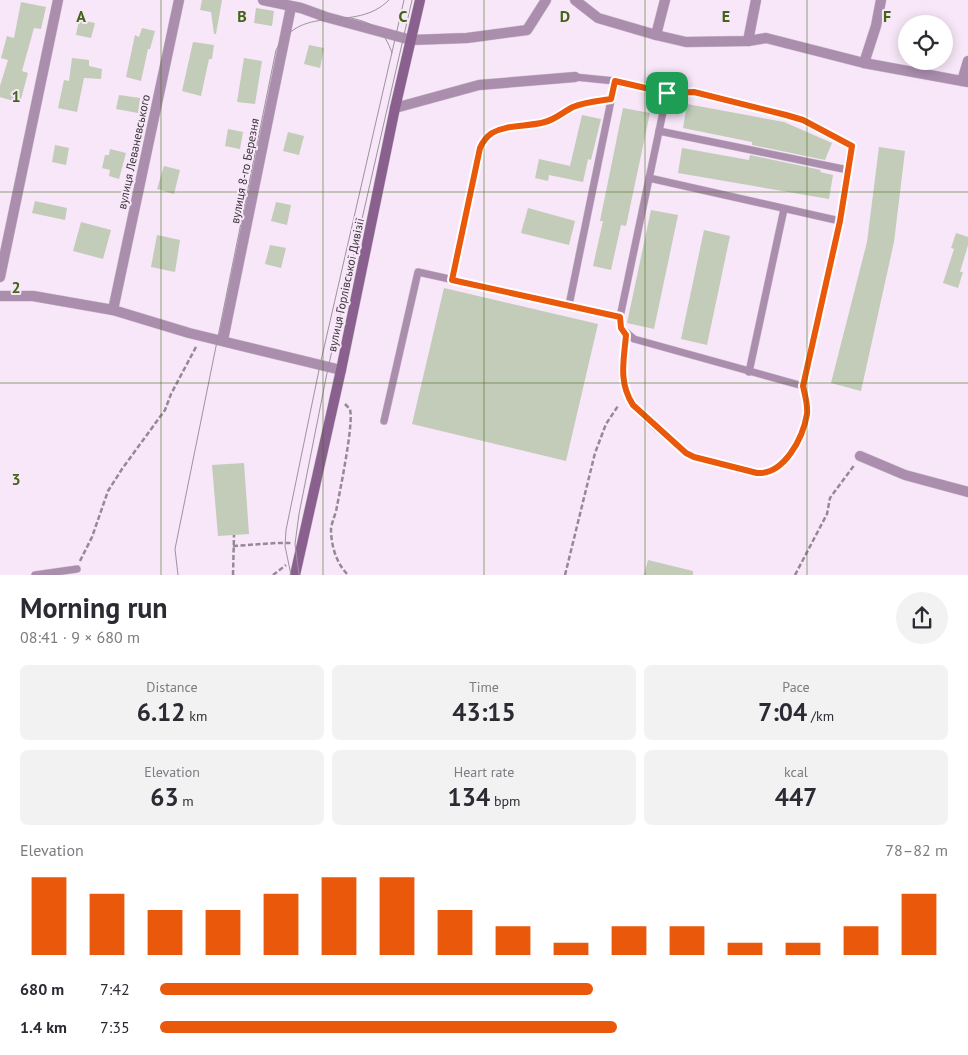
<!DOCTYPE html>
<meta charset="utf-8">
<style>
body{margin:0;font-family:"PT Sans",sans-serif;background:#f2f2f3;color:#2b2b33;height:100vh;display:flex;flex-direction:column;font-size:19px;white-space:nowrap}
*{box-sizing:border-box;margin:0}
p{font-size:16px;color:#7c7c81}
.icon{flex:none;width:28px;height:28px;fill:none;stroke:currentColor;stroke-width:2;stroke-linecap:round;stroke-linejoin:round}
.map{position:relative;height:575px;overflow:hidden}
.drawer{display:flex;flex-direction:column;background:#fff;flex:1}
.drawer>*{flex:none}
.tools{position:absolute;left:898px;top:15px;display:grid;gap:10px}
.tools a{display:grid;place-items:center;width:55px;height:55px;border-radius:50%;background:#fff;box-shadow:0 2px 12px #0003;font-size:25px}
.pin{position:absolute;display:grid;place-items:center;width:42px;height:42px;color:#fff;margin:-21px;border-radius:10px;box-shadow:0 2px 8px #0006}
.round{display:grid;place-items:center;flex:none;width:52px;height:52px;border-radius:26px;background:#f2f2f3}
.head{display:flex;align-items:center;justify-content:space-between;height:85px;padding:0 20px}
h1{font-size:28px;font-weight:600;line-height:38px}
.figures{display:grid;grid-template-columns:repeat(3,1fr);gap:8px;height:85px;padding:5px 20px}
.figures div{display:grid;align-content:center;border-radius:8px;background:#f2f2f3;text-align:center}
.figures b{font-size:25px;font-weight:600}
.figures small{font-size:14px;font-weight:400}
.figures p{font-size:14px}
.chart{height:140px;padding:10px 20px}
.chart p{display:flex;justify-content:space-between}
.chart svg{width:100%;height:90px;margin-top:5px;stroke:#ea580c;stroke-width:6}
ul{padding:0 20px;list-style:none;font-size:16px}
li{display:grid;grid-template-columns:80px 60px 1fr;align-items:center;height:38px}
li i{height:12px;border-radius:6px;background:#ea580c}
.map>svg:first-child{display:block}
.building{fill:#c2ccb9}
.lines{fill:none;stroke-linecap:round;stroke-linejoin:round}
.service-casing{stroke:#d1c3d2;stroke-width:8}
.minor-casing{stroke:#d1c3d2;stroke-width:11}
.secondary-casing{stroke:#d1c3d2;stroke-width:11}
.path{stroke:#948a95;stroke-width:2.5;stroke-dasharray:5 2.5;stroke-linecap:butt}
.service{stroke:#ab8eae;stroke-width:7}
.minor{stroke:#ab8eae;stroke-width:10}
.secondary{stroke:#8a608e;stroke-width:10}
.tram{stroke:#9d929e;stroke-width:1}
.route-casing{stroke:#fff;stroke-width:10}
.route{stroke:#ea580c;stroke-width:6}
.grid{fill:none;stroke:#436318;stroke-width:1;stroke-opacity:0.55}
.labels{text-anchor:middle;stroke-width:4;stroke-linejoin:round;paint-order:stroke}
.street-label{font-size:12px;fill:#3b353b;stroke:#f7e7f8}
.grid-label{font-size:16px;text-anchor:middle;font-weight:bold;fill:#436318;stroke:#f7e7f8;stroke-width:4;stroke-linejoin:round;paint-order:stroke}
</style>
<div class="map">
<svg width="968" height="575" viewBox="0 0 968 575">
<rect width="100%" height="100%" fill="#f7e7f8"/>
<g class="building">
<path d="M 202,0 L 222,0 L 216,34 L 214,34 L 211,12 L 200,10 Z"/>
<path d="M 21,2 L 46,7 L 41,29 L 34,28 L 22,71 L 28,73 L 20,103 L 0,97 L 0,86 L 8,60 L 1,58 L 7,36 L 14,38 Z"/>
<path d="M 256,8 L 274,11 L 272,26 L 254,23 Z"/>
<path d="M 79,20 L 95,23 L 91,38 L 76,35 Z"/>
<path d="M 142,28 L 155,31 L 150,49 L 148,49 L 141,81 L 126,77 L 135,35 L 139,37 Z"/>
<path d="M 193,42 L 214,45 L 212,59 L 209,59 L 201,96 L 182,91 Z"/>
<path d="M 309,45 L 324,48 L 320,68 L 304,64 Z"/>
<path d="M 72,58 L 89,60 L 89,66 L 102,69 L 101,79 L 84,78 L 77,112 L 58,108 L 64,80 L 69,81 Z"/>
<path d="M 244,58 L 262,61 L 255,104 L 237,102 Z"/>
<path d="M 119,95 L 140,98 L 138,113 L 116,109 Z"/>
<path d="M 687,104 L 784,122 L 832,143 L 825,160 L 752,145 L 752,142 L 683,128 Z"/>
<path d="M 623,108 L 650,113 L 626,226 L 621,225 L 611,270 L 593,266 L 603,221 L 600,221 Z"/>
<path d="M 582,115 L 601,119 L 591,160 L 588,159 L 583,182 L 549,175 L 548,181 L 535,178 L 539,159 L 570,166 Z"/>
<path d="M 228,129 L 243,132 L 240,149 L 225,146 Z"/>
<path d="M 288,132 L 304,136 L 299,155 L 283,151 Z"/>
<path d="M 55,145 L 69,148 L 66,165 L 52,162 Z"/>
<path d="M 879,147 L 905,151 L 894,242 L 861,391 L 831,383 L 867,242 Z"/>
<path d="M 682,148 L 749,160 L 750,155 L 821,170 L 820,172 L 833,175 L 829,199 L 678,173 Z"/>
<path d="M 110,149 L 126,153 L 119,179 L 109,176 L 110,170 L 102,168 L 105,155 L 109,155 Z"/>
<path d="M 164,166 L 180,170 L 174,194 L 157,189 Z"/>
<path d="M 35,201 L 67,208 L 65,220 L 32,213 Z"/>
<path d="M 276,202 L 291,205 L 287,225 L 271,221 Z"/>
<path d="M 528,208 L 575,221 L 569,245 L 521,233 Z"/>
<path d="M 651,210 L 678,215 L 654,329 L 627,323 Z"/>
<path d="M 81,222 L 111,230 L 103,259 L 73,251 Z"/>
<path d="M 704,230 L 730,236 L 707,345 L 681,339 Z"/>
<path d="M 956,233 L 968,237 L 968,245 L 960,272 L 963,272 L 958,288 L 943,283 L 954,249 L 951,248 Z"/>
<path d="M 157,235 L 180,240 L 175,272 L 151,267 Z"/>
<path d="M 270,245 L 286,248 L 281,268 L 265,264 Z"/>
<path d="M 444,288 L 598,324 L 566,461 L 412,424 Z"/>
<path d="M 244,463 L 249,534 L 218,536 L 212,465 Z"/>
<path d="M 648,560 L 693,571 L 693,575 L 644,575 Z"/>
</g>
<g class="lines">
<defs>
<g id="service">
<path d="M 575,77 L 615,81 L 667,93 L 620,317 L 621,328 L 634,339 L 803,386"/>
<path d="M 659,131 L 848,170"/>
<path d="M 649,178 L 840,221"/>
<path d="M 452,280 L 480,148 C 483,141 486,137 492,133 C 508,124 528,127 545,122 C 556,119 563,112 573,107 C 585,102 599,101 611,99"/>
<path d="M 569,305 L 615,81"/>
<path d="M 626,335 C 625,349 620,367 623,381 C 629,412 664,433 686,453 L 694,457 L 757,473 C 784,475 803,438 806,414 C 808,405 805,395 803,386 L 840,221 L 851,146 L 803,120 L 786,115 L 694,91 L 667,93"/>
<path d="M 749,372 L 784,209"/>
<path d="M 384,421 L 418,272 L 620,317"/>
<path d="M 35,575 L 77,569"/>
</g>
<g id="minor">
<path d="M 263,0 L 301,8 L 326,17 L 411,40 L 467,38 L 527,30 L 546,0"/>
<path d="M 575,0 L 598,18 L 656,35 L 686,42 L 748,41 L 766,38 L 864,63 L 968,82"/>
<path d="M 656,35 L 665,0"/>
<path d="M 748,41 L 756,0"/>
<path d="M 864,63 L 876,26 L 881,0"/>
<path d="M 962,81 L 968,61"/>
<path d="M 395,108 L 479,85 L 575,77"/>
<path d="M 0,277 L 58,0"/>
<path d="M 0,296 L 33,296 L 113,310 L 189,333 L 341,370"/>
<path d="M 113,310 L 179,0"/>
<path d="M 223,340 L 291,7"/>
<path d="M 860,456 L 905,475 L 968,492"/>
</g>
<path id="secondary" d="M 295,575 L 341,370 L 395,108 L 420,0"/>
</defs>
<use href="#service" class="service-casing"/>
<use href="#minor" class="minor-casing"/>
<use href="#secondary" class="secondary-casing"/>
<g class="path">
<path d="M 345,404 C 347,406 349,408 350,410 C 354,422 340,491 337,506 C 336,514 332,521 331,529 C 331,545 336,563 348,575"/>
<path d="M 233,546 L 276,543 L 292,543"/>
<path d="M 80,561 L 92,537 L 108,491 L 122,469 L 165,410 L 171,394 L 197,345"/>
<path d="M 233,575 L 234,535"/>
<path d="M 273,575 L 286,565"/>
<path d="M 565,575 L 595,453 L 606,424 L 618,406"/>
<path d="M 795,575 L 827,514 L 830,498 L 855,464"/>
</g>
<use href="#service" class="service"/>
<use href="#minor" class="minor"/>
<use href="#secondary" class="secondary"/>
<g class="tram">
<path d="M 351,18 C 374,23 384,30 392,53"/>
<path d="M 178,575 L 175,549 L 276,50 C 303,0 354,35 389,0"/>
<path d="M 291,575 L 285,546 L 286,530 L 320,365 L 404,0"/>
<path d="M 299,575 L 295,544 L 299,514 L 328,368 L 412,0"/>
</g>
</g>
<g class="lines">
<defs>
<path id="route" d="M 615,81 L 667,93 L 694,92 L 786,115 L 803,120 L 852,146 L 840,221 L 803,386 C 805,396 808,404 807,414 C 803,438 784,475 757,473 L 694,457 L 686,453 L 633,405 C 618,382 624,360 626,335 L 621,328 L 620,317 L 452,280 L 480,148 C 483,141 486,137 492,133 C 508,124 528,127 545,122 C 556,119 563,112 573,107 C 585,102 599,101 611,99 Z"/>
</defs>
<use href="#route" class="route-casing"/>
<use href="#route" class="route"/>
</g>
<path class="grid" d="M 161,0 L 161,575M 323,0 L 323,575M 484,0 L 484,575M 645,0 L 645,575M 807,0 L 807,575M 0,192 L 968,192M 0,383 L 968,383"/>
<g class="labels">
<g class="street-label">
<text transform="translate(134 152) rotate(-78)" y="4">вулиця Леваневського</text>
<text transform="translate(245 171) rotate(-79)" y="4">вулиця 8-го Березня</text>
<text transform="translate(346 285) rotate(-78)" y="4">вулиця Горлівської Дивізії</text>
</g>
</g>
<g class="grid-label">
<text x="81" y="22">A</text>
<text x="242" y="22">B</text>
<text x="403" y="22">C</text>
<text x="565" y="22">D</text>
<text x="726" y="22">E</text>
<text x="887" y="22">F</text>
<text x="16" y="102">1</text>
<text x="16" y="293">2</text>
<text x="16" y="485">3</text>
</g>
</svg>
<div class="tools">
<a><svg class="icon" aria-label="locate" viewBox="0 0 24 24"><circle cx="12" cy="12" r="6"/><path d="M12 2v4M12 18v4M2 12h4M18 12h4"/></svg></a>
</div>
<div class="pin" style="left:667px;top:93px;background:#1e9e55"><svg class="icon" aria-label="arrive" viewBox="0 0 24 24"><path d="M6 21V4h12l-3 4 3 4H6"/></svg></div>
</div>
<section class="drawer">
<div class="head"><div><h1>Morning run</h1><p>08:41 · 9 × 680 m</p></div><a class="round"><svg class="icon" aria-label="share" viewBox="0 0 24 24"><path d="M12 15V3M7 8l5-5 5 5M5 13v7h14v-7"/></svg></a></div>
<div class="figures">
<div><p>Distance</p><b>6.12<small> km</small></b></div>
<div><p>Time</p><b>43:15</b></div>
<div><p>Pace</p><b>7:04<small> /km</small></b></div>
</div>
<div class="figures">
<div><p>Elevation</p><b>63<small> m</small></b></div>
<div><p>Heart rate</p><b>134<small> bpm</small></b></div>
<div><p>kcal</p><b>447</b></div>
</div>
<div class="chart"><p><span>Elevation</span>78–82 m</p>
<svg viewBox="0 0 160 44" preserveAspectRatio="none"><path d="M5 44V6M15 44V14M25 44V22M35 44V22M45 44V14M55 44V6M65 44V6M75 44V22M85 44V30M95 44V38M105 44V30M115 44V30M125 44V38M135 44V38M145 44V30M155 44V14"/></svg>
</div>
<ul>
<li><b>680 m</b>7:42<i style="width:55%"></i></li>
<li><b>1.4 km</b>7:35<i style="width:58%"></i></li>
</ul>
</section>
